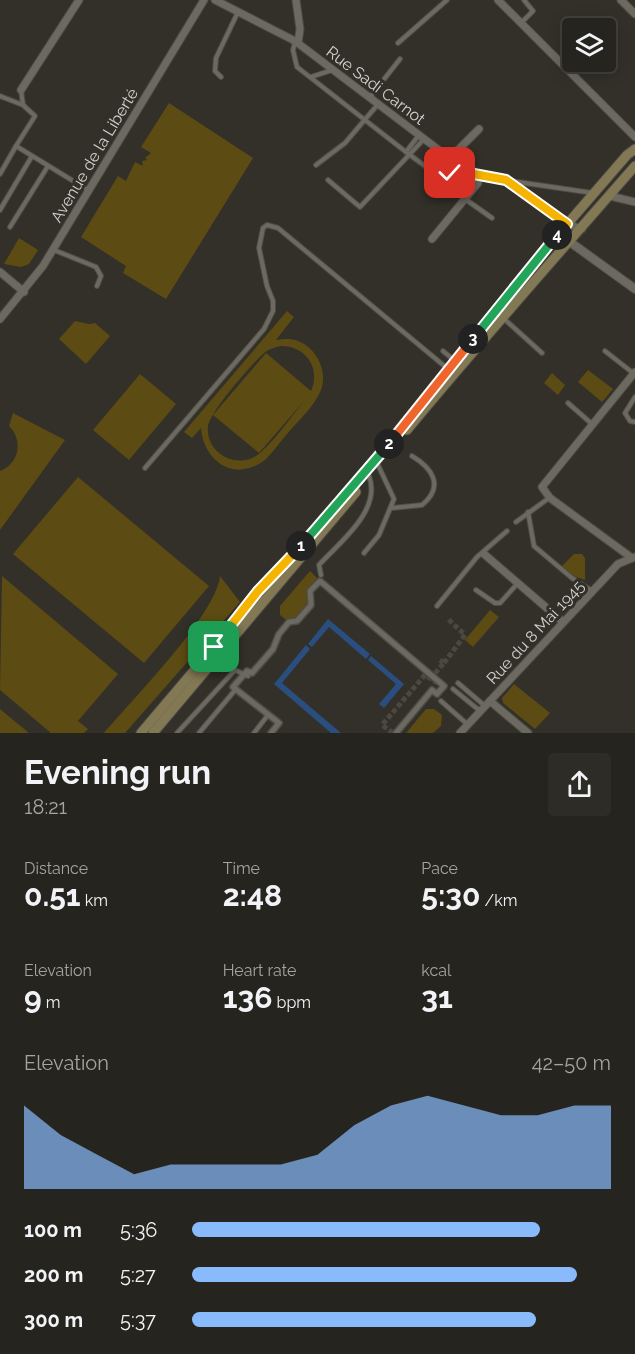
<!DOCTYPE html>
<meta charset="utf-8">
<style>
body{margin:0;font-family:Raleway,sans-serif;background:#2e2c27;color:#f1f3f6;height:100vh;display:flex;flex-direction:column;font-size:22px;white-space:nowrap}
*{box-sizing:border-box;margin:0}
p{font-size:20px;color:#a4a4a4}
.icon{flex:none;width:33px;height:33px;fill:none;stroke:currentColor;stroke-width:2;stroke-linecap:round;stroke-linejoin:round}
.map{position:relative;height:733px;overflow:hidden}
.side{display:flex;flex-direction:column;background:#26241e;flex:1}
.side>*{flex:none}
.tools{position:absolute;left:562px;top:18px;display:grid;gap:12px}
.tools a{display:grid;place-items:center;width:54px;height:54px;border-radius:6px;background:#26241e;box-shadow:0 3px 15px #0003,0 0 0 2px #42413c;font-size:30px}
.pin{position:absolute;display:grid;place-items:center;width:51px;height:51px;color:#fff;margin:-26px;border-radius:12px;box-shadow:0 3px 9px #0006}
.km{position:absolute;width:30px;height:30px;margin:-15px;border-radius:50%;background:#222;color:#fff;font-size:16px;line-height:30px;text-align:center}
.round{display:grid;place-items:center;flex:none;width:63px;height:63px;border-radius:6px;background:#2e2c27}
.headline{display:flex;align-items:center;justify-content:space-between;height:102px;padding:0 24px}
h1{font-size:33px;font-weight:700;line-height:45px}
.figures{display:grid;grid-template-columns:repeat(3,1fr);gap:9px;height:102px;padding:6px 24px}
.figures div{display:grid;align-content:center}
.figures b{font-size:30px;font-weight:700}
.figures small{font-size:16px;font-weight:400}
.figures p{font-size:16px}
.chart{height:168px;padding:12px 24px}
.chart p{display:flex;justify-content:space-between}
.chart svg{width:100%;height:108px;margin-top:6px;fill:#89bafc;opacity:.7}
ul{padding:0 24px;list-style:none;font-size:20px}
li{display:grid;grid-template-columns:96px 72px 1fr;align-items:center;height:45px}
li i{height:15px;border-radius:8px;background:#89bafc}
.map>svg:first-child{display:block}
.green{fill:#5c4b12;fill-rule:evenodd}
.water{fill:#294e7f}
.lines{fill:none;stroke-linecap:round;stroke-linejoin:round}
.pedestrian-tunnel{stroke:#4a4841;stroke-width:5;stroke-dasharray:5 2.5;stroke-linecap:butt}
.service-casing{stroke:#4e4c46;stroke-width:6}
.pedestrian-casing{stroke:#4e4c46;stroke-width:8}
.minor-casing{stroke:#4e4c46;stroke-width:9}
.tertiary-casing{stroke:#4e4c46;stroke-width:10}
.secondary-casing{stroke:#4e4c46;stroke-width:11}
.service{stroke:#6c6961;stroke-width:4}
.pedestrian{stroke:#6c6961;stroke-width:5}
.minor{stroke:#6c6961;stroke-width:7}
.tertiary{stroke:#6c6961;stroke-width:8}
.secondary{stroke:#837854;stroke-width:9}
.split-1-casing{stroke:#fff;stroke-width:12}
.split-2-casing{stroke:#fff;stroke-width:12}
.split-3-casing{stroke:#fff;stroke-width:12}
.split-4-casing{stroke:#fff;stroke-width:12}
.split-5-casing{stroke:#fff;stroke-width:12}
.split-1{stroke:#f5b400;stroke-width:8}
.split-2{stroke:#22a559;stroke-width:8}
.split-3{stroke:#f0652b;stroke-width:8}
.split-4{stroke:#22a559;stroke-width:8}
.split-5{stroke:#f5b400;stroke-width:8}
.labels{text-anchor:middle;stroke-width:6;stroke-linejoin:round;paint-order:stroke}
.street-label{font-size:16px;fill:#d3d1cd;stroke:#323028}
</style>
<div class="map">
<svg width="635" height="733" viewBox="0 0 635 733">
<rect width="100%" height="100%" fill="#323028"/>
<g class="green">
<path d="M 169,103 L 253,158 L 166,299 L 123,273 L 126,266 L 81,237 L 118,176 L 126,181 L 135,162 L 143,166 L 142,161 L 147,160 L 145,158 L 151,153 L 141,147 Z"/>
<path d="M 19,238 L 38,250 L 29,264 L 21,267 L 4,264 Z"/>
<path d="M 287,311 L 294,317 L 276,340 C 283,339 291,338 298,341 C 317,348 328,372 321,390 C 314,407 298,421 287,434 C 278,444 270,458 259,464 C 229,481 203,457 201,428 L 192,438 L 184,432 ZM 281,346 C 306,346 321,368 311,391 L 266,353 L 213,415 L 259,453 L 311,393 C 294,412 279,436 260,453 C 239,471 205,454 208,426 C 211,410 251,365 264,353 C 269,349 275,347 281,346 Z"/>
<path d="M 75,321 L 89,324 L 95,323 L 110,336 L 86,364 L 59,339 Z"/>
<path d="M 588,370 L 613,389 L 602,402 L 578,382 Z"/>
<path d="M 552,373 L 565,385 L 558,395 L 544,383 Z"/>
<path d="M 140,374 L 176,404 L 129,460 L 93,430 Z"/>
<path d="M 13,413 L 65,440 L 0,530 L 0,471 C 20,463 23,440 9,426 Z"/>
<path d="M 78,477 L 209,586 L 144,663 L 13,554 Z"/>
<path d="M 574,554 L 582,554 L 585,558 L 585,580 L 571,575 L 562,566 Z"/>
<path d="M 310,571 L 320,581 L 310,591 L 311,605 L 297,621 L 289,622 L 280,615 L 280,606 Z"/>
<path d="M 2,576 L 118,674 L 78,721 L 88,729 L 84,733 L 51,733 L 0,690 Z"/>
<path d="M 220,576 L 240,602 L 125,733 L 104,733 C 131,701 216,615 220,576 Z"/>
<path d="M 490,610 L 499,617 L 473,647 L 465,640 Z"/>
<path d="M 514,684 L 550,713 L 535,729 L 503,703 L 502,698 Z"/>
<path d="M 0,709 L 29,733 L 0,733 Z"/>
<path d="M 426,709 L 434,709 L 442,715 L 441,726 L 433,733 L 406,733 Z"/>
</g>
<g class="water">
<path d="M 328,619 L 370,654 L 366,659 L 329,627 L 312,647 L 308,644 Z"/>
<path d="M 306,645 L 310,649 L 282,683 L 341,733 L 331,733 L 274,684 Z"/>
<path d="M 371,656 L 404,684 L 384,708 L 379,704 L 396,684 L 368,660 Z"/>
</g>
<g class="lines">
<g class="pedestrian-tunnel">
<path d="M 444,663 L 465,635 L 447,618"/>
<path d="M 430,679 L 444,663 L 440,660"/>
<path d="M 393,733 L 382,725 L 425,675 L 437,683"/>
</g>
<defs>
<g id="service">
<path d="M 521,23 L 533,11 L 524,0"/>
<path d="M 295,42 L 293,50 L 297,67 L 406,152 L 419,135"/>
<path d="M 398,43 L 447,0"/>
<path d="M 221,77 L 215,71 L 216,58 L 238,12"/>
<path d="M 311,77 L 332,70"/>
<path d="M 0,96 L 23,105"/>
<path d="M 370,97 L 400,59"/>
<path d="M 16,146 L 35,116 L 23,105 L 21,90"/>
<path d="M 406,152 L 445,181 L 458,165"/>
<path d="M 316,165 L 345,143 L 379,103"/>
<path d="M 0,174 L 16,146 L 88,190"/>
<path d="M 328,180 L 360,207 L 424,139"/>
<path d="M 511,181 L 593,193"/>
<path d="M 465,199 L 492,218"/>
<path d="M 0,210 L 32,156"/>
<path d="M 10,227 L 48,166"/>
<path d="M 54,250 L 96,267 L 101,276 L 97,286"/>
<path d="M 502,317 L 542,353"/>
<path d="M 443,351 L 455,361"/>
<path d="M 605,351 L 633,373"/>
<path d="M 635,397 L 625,413 L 630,421 L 635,422"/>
<path d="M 568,403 L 592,424"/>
<path d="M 145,468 L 264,329 L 273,311 L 273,301 L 267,286 L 259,248 L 263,228 L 267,225 L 278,228 L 448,369"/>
<path d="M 392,508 L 422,505 C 445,486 432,468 412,456"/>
<path d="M 528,512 L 534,546 L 572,578 L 592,591"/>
<path d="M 516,522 L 549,498"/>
<path d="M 364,553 L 379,535 L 394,499 L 378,465"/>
<path d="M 321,575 L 319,565 C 340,542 382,510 369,476"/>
<path d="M 476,590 L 495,603 L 500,603 L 518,583"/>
<path d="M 437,606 L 477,557 L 507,531"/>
<path d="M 458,683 L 485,706"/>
<path d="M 453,689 L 480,711"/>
<path d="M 441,701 L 467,724"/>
<path d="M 177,733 L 235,670 L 248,676"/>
<path d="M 199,733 L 236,689"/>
<path d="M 254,733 L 268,715"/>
</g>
<path id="pedestrian" d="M 271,733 L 279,723 L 233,687 L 247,671 L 252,673 L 273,649 L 279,634 L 289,622 L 297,621 L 311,605 L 310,591 L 320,581 L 444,686 L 437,694 L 432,690 L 396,733"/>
<g id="minor">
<path d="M 215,0 L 295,41 L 456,163 L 474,174 L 506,180 L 567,224 L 582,229"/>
<path d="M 296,0 L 300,29 L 298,43"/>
<path d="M 498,0 L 635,137"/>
<path d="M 621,0 L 635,14"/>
<path d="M 21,90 L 79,0"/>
<path d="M 450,158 L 479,129"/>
<path d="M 610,196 L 635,202"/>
<path d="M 432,239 L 478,183 L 474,174"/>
<path d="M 0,272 L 24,292"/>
<path d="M 0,319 L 43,266 L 204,0"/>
<path d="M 484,554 L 563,622"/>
<path d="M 632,558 L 550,498 L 542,487 L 635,372"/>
<path d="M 490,701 L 528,733"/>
<path d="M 460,733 L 618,564 L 635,557"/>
</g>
<path id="tertiary" d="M 570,242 L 635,289"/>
<g id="secondary">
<path d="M 407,430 C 481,341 558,254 635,166"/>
<path d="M 141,733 L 214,647 L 258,591 L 306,541 L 360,478 L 550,244 L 627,155 L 635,149"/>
<path d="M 153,733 L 356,492"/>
</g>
</defs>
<use href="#service" class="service-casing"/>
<use href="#pedestrian" class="pedestrian-casing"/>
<use href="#minor" class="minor-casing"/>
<use href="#tertiary" class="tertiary-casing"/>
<use href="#secondary" class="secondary-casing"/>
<use href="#service" class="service"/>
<use href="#pedestrian" class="pedestrian"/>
<use href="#minor" class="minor"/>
<use href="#tertiary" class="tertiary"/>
<use href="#secondary" class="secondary"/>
</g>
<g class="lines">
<defs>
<path id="split-1" d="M 214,647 L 258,591 L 301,546"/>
<path id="split-2" d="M 301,546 L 389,444"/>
<path id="split-3" d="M 389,444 L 473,339"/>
<path id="split-4" d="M 473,339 L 557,235"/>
<path id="split-5" d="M 450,173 L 458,165 L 474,174 L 506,180 L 567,224 L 557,235"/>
</defs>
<use href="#split-1" class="split-1-casing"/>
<use href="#split-2" class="split-2-casing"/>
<use href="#split-3" class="split-3-casing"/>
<use href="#split-4" class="split-4-casing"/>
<use href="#split-5" class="split-5-casing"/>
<use href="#split-1" class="split-1"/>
<use href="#split-2" class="split-2"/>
<use href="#split-3" class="split-3"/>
<use href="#split-4" class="split-4"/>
<use href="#split-5" class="split-5"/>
</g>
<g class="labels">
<g class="street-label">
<text transform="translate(376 85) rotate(37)" y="6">Rue Sadi Carnot</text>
<text transform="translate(94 155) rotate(-59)" y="6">Avenue de la Liberté</text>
<text transform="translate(535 632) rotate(-47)" y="6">Rue du 8 Mai 1945</text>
</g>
</g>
</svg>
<div class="tools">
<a><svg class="icon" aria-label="layers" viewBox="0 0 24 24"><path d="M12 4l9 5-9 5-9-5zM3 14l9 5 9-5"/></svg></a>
</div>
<div class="pin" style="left:214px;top:647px;background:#1e9e55"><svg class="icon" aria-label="arrive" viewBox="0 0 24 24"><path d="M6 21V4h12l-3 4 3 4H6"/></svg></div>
<div class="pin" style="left:450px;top:173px;background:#d93025"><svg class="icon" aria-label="check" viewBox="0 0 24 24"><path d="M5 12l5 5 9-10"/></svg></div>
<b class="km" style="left:301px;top:546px">1</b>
<b class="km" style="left:389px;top:444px">2</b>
<b class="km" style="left:473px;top:339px">3</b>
<b class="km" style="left:557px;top:235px">4</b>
</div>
<section class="side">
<div class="headline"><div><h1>Evening run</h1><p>18:21</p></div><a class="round"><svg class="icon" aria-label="share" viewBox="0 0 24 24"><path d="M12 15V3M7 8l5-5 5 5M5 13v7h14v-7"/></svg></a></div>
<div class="figures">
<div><p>Distance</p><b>0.51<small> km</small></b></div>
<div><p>Time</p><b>2:48</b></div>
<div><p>Pace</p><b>5:30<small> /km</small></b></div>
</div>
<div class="figures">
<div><p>Elevation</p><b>9<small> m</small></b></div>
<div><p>Heart rate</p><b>136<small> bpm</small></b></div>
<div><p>kcal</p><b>31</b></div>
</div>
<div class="chart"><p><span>Elevation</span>42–50 m</p>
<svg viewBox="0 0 160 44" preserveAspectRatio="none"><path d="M0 44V10L10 22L20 30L30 38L40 34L50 34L60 34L70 34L80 30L90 18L100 10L110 6L120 10L130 14L140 14L150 10L160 10V44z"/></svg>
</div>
<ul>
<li><b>100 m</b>5:36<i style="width:83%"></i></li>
<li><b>200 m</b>5:27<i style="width:92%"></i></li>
<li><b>300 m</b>5:37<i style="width:82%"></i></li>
</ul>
</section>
